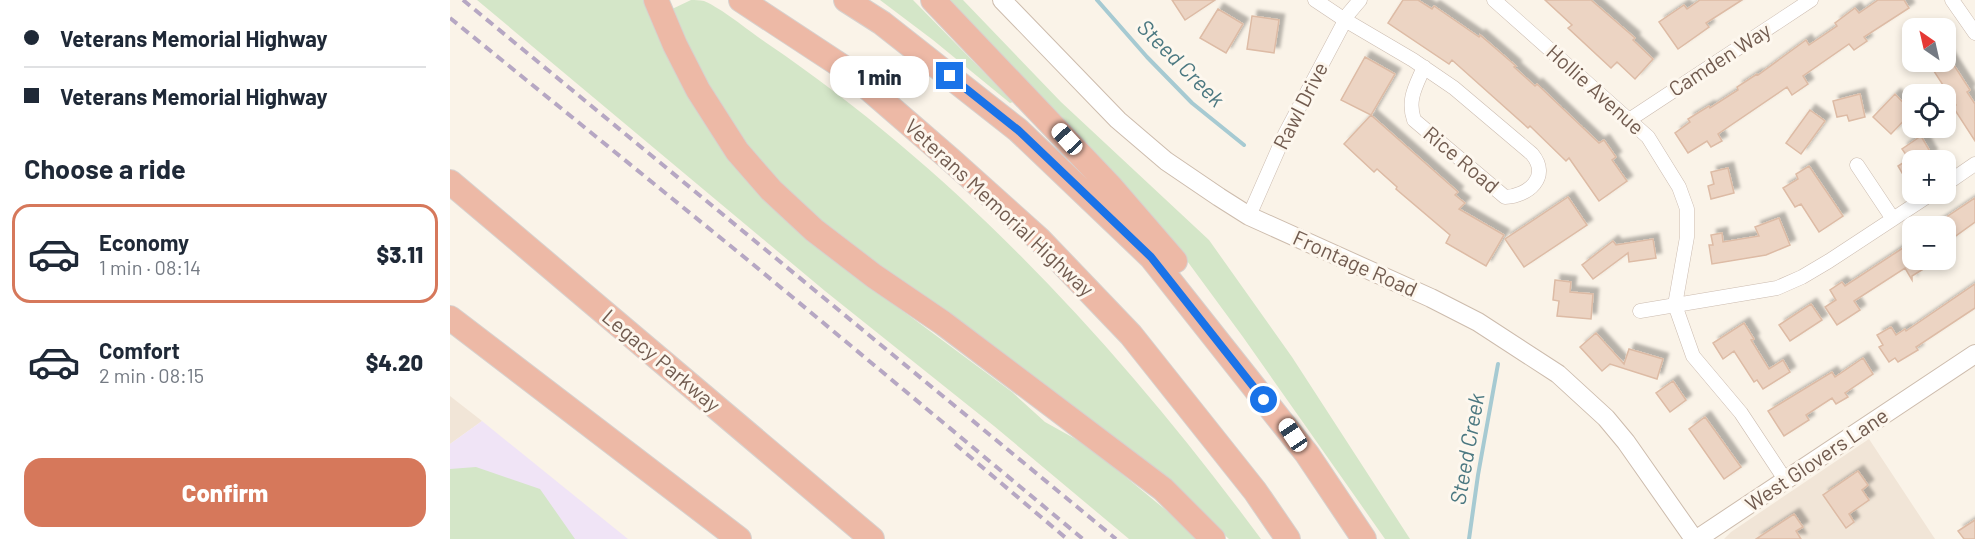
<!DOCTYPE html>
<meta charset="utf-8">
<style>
:root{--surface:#fff;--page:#f6f6f7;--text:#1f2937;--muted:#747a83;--line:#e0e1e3;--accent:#d6785b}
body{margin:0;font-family:Barlow,sans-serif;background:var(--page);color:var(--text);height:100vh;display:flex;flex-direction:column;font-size:22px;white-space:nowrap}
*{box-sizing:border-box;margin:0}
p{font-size:20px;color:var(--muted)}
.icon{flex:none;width:33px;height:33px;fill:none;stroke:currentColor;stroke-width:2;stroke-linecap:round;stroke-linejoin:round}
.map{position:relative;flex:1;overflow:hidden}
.sheet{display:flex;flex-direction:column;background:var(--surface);width:450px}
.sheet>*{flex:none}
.hud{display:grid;align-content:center;height:132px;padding:0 24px;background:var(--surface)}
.needle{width:39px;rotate:326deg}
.controls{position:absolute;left:1452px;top:18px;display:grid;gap:12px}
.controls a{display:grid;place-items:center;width:54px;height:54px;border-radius:12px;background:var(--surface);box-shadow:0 3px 9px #0003;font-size:30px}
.end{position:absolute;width:27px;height:27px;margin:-14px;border:8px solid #1a73e8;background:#fff;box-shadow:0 0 0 3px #fff}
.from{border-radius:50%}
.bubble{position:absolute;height:42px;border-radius:18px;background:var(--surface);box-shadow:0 3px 9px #0003;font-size:20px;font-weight:800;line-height:42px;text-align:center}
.car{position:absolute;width:18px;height:36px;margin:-18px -9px;border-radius:8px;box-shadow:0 0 4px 2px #0007;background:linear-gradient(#fff 24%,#345 0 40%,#fff 0 76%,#345 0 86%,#fff 0)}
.hud b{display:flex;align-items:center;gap:21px;height:57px;font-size:22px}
.hud b+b{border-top:2px solid var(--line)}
.hud i{width:15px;height:15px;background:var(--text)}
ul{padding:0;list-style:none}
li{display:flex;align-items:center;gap:18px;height:99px;margin:0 12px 9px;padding:0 12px;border:3px solid transparent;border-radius:18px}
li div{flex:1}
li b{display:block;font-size:22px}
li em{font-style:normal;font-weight:800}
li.active{border-color:var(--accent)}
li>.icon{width:54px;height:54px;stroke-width:1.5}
h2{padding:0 24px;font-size:27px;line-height:72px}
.primary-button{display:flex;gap:12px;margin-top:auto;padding:12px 24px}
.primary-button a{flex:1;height:69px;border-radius:18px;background:var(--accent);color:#fff;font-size:24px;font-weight:800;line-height:69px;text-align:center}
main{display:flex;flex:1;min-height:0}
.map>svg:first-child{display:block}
.residential{fill:#f1e5d7}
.education{fill:#f0e4f6}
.green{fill:#d4e6c8}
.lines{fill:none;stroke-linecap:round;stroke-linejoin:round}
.stream{stroke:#a6cad2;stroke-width:4}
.building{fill:#ecd4c3;stroke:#ddbba5;stroke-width:1.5;filter:url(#shadow)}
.street-casing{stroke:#cbbbaf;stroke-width:15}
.secondary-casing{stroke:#cdbcad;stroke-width:20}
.highway-casing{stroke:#d7d1ce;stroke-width:26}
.street{stroke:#fff;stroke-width:14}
.secondary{stroke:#fff;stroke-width:18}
.highway{stroke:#edb9a6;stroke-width:24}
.rail{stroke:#b6a7c3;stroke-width:4;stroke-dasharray:9 6;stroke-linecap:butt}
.route{stroke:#1a73e8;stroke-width:8}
.labels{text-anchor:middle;stroke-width:6;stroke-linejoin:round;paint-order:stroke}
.street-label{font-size:21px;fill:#715b4f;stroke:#fdf7ee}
.water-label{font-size:22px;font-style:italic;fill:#4b7881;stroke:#fdf7ee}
</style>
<main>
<section class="sheet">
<div class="hud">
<b><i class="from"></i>Veterans Memorial Highway</b>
<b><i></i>Veterans Memorial Highway</b>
</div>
<h2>Choose a ride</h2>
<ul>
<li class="active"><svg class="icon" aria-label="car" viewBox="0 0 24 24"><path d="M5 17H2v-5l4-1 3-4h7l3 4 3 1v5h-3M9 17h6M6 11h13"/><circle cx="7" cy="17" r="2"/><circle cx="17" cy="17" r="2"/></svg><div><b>Economy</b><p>1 min · 08:14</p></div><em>$3.11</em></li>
<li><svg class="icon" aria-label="car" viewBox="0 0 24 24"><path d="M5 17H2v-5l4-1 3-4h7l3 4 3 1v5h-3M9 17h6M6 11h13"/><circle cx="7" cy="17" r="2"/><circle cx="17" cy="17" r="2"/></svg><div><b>Comfort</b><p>2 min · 08:15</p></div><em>$4.20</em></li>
</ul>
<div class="primary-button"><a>Confirm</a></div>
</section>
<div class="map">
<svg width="1525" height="539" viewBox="0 0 1525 539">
<defs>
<filter id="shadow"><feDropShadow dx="5.5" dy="-5.5" stdDeviation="1.5" flood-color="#0004"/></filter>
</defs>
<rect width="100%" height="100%" fill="#faf3e8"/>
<path class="residential" d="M0 396 32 421 0 444Z
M1419 439 1485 539H1274L1281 532Z"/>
<path class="education" d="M32 421 178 539H0V444Z"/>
<path class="green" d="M27 0H196L208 31 387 262 562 392 595 422 638 446 751 539H679L544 426 375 291Z
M241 0C245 0 250 0 254 1 273 9 300 32 318 44 512 176 672 351 811 539H779L747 510 515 334 330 188 281 127 220 10Z
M430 0H463L563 102 560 103 483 40Z
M496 0H513L611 102 759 240 842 357 960 539H935L793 337 732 254Z
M26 467 90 489 125 539H0V469Z"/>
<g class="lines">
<path class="stream" d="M647 0 697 57 742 103 794 145
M1019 539 1028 475 1048 364"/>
</g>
<path class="building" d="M722 0H765L735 20Z
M953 0H968L982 9 984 6 1029 37 1030 35 1066 66 1064 67 1085 86 1087 84 1149 143 1154 140 1166 157 1162 160 1177 181 1149 201 1119 158 1116 161 1080 126 1078 128 1002 60 999 64 938 23Z
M1095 0H1141L1185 38 1183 40 1203 59 1185 79 1167 62 1161 68 1118 28 1122 25Z
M1250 0H1292L1256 23 1259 27 1228 49 1209 22 1234 5 1237 9Z
M1428 0H1454L1459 8 1414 37 1417 41 1404 50 1399 44 1353 76 1358 84 1342 95 1337 87 1268 134 1272 141 1261 147 1257 141 1238 153 1225 133 1240 122 1238 119 1259 106 1260 108 1288 90 1287 87 1307 74 1308 75 1356 40 1359 45 1387 26 1385 23 1405 8 1409 13Z
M768 9 793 24 776 53 750 38Z
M802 16 829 20 824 53 797 49Z
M1496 53 1520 90 1517 92 1525 104V141L1503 107 1506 105 1478 62H1496Z
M915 57 945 74 921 115 1008 192 1005 195 1015 203 1009 209 1054 235 1036 266 996 243 1000 235 946 189 947 187 927 169 924 172 894 144 921 115 891 100Z
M1410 94 1415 117 1399 121 1397 115 1387 117 1383 101Z
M1445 94 1462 112 1441 134 1423 117Z
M1360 110 1375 121 1351 154 1336 143Z
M1471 136 1482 155 1474 160H1462V173L1455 178 1448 166 1459 159 1452 149Z
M1359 166 1393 216 1369 232 1351 204 1345 207 1333 188 1348 179 1346 174Z
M1278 168 1284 193 1261 199 1258 186 1264 184 1261 172Z
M1118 197 1137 225 1074 267 1055 239Z
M1525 198V222L1496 243V226H1483Z
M1329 218 1340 245 1316 255 1262 264 1259 245H1263L1261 235 1272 233 1273 242 1309 236 1305 227Z
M1203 239 1206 258 1179 262 1178 253 1143 279 1132 265 1163 241 1166 245Z
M1462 242V260H1488L1462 276V280L1455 268 1404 301 1410 310 1387 325 1375 307 1386 300 1380 290 1392 282 1395 286Z
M1105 280 1121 282 1120 292 1143 294 1141 319 1107 316 1109 301 1103 300Z
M1525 284V308L1466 347 1468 350 1448 362 1445 358 1439 362 1429 347 1433 345 1427 335 1441 327 1446 335 1455 329 1456 331Z
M1361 304 1372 320 1340 341 1329 325Z
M1294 323 1304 339 1301 340 1319 369 1333 360 1340 372 1313 389 1307 380 1304 382 1284 351 1273 359 1263 343Z
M1146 333 1174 364 1179 349 1213 359 1207 379 1160 364 1152 371 1130 347Z
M1413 358 1423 374 1395 393 1398 397 1386 404 1382 398 1356 415 1359 420 1334 436 1318 411 1382 372 1385 377Z
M1223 381 1236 400 1220 412 1206 393Z
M1255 417 1291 467 1274 479 1239 429Z
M1408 471 1418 485 1412 490 1419 500 1399 514 1404 522 1396 528 1373 495Z
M1344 514 1353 527 1346 531 1351 539H1306Z
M1525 520V539H1514L1508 531Z"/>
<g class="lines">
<defs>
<path id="street" d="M865 0 895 20 963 60 1004 88 1082 154C1101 177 1078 196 1055 197L964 120C957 99 966 86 974 67
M1044 0 1198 137 1229 187 1237 209V237L1225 305 1243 356 1291 413 1336 481
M1502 0 1525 33
M1179 120 1361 0
M1407 165 1443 219
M1496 184 1525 164
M799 216 835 134 899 13 910 0
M1190 311 1327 288 1352 277 1379 261 1481 194"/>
<path id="secondary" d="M552 0 668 120 716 161 769 197 799 216 981 298 1028 322 1108 374 1156 418 1176 442 1244 539
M1247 539 1525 354"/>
<path id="highway" d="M206 0 225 45 248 90 287 151 321 190 364 230 424 276 493 323 713 489 763 539
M291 0 396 69 501 160 590 240 681 335 805 491 838 539
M396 0 432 23 568 130 701 257 857 454 914 539
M483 0 661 187 725 261
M0 182 422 539
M0 318 289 539"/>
</defs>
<use href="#street" class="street-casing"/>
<use href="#secondary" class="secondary-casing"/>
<use href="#highway" class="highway-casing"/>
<use href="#street" class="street"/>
<use href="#secondary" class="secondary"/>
<use href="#highway" class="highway"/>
<path class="rail" d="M13 0 666 539
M0 18 299 261 633 539
M505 444 617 539"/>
</g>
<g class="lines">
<path class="route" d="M500 76 568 130 701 257 814 400"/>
</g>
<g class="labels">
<g class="street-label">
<text transform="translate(1270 60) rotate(-33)" y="7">Camden Way</text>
<text transform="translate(1145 90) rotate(42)" y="7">Hollie Avenue</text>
<text transform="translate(851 106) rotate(-63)" y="7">Rawl Drive</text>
<text transform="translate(1011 160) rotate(40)" y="7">Rice Road</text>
<text transform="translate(549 208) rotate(43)" y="7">Veterans Memorial Highway</text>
<text transform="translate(905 264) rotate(24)" y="7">Frontage Road</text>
<text transform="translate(211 361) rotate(40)" y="7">Legacy Parkway</text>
<text transform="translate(1367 460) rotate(-34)" y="7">West Glovers Lane</text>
</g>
<g class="water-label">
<text transform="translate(731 63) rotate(45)" y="8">Steed Creek</text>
<text transform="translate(1017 449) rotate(-80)" y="8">Steed Creek</text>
</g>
</g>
</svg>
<div class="controls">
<a><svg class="needle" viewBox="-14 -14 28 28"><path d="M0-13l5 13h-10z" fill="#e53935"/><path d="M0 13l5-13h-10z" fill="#747a83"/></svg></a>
<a><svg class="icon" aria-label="locate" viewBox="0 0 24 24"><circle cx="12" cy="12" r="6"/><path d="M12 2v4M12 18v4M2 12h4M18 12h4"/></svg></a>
<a>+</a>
<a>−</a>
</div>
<i class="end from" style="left:814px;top:400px"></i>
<i class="end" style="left:500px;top:76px"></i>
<div class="bubble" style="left:380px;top:56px;width:99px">1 min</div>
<i class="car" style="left:617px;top:139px;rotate:317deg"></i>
<i class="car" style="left:843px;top:435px;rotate:326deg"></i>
</div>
</main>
